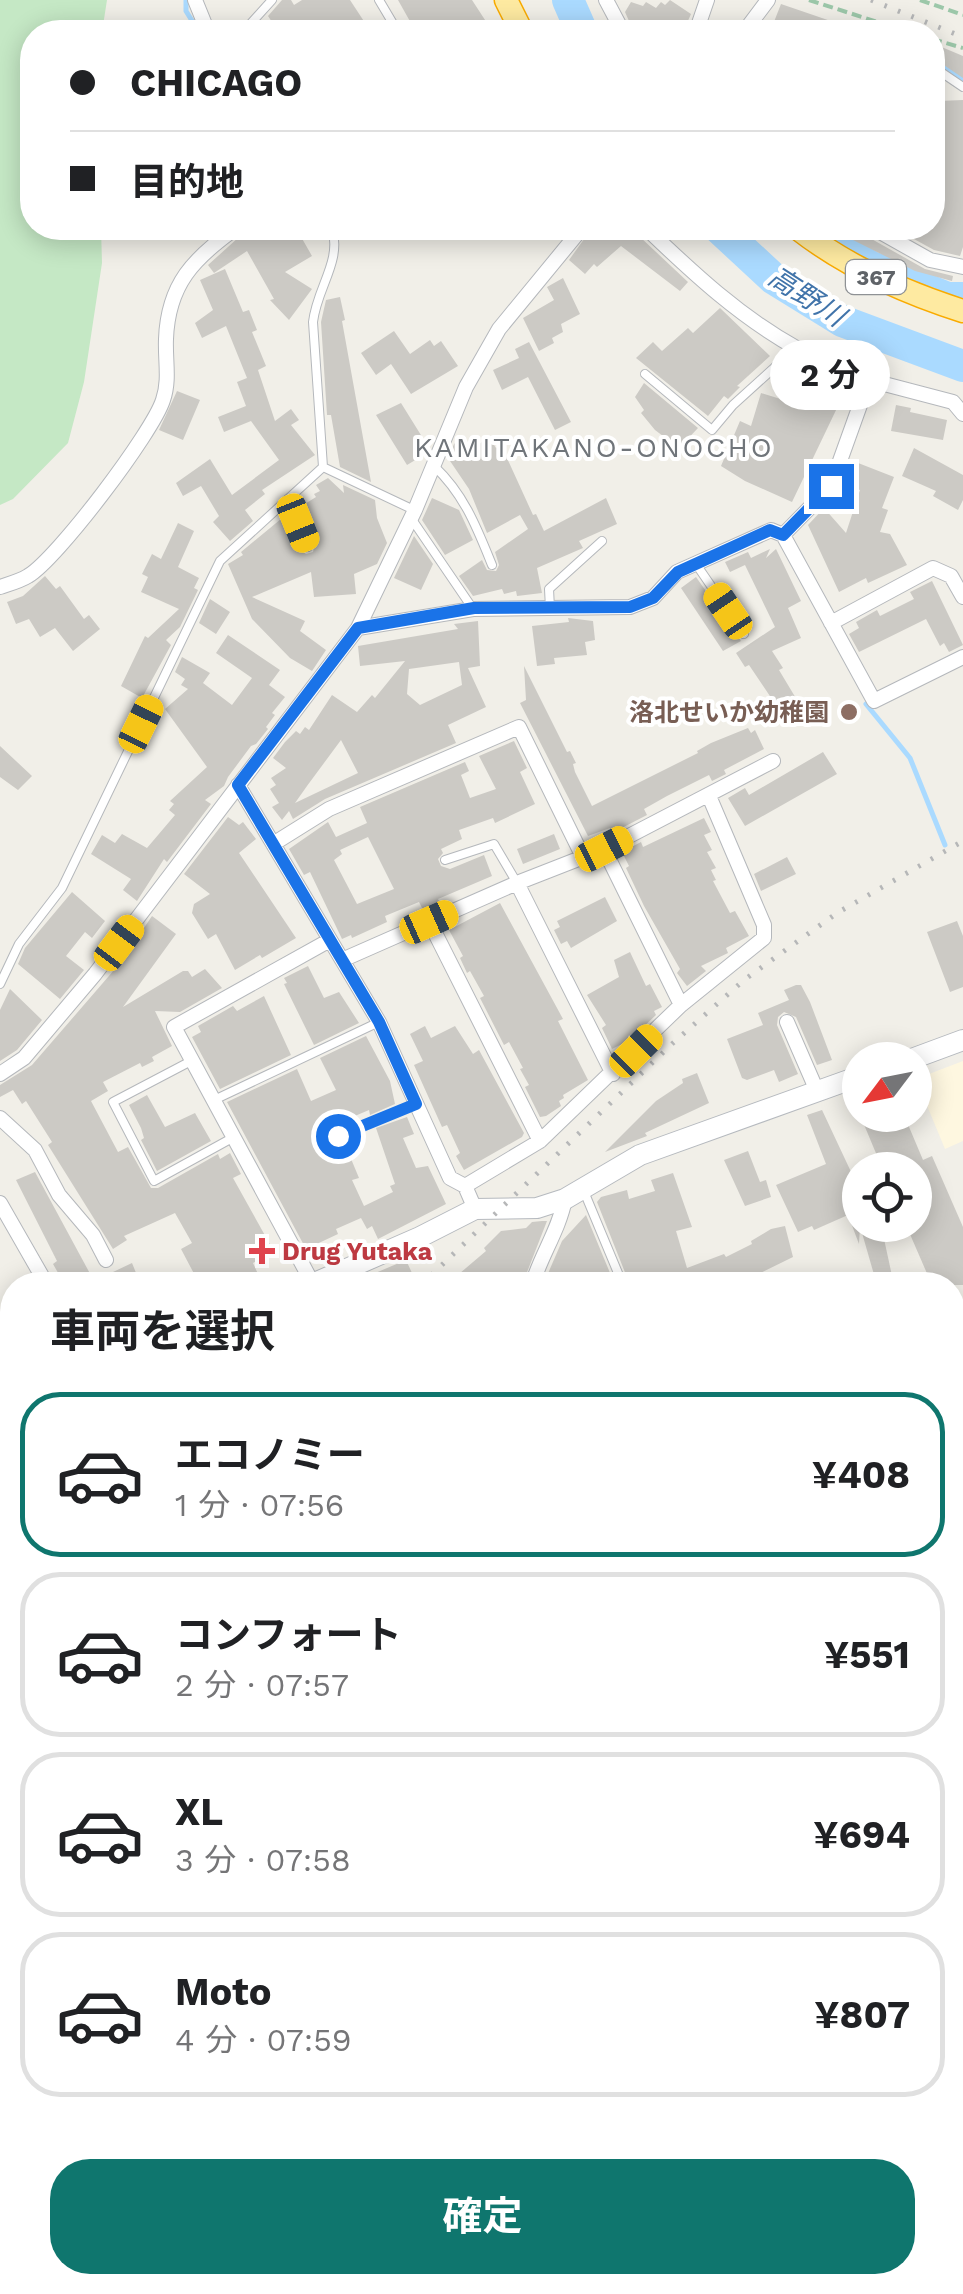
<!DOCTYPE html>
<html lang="ja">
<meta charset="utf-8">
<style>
:root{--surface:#fff;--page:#f2f2f2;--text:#202124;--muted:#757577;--line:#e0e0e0;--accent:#0f766e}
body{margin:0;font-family:"Work Sans","Noto Sans JP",sans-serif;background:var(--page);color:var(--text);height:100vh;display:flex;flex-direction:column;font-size:38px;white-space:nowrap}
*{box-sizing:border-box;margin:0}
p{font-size:32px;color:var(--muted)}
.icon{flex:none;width:55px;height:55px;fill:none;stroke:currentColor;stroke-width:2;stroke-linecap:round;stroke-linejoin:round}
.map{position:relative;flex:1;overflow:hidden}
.sheet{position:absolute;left:0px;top:1272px;width:965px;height:1022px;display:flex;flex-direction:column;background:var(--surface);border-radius:40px 40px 0 0;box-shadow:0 5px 25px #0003}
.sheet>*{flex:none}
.banner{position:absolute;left:20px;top:20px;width:925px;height:220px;border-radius:40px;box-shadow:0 5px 25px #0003;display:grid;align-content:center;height:220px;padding:0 50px;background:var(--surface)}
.needle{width:65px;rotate:238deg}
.tools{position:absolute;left:842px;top:1042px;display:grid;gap:20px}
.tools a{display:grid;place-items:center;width:90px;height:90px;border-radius:50%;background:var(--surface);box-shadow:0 5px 25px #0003;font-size:50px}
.end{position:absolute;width:45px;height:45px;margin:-22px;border:12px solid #1a73e8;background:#fff;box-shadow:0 0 0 5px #fff}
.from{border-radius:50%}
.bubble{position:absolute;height:70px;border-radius:35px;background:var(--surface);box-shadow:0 5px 25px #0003;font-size:32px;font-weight:700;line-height:70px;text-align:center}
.car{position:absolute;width:30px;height:60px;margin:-30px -15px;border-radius:12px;box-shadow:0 0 8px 2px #0007;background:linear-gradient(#f5c518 24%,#345 0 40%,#f5c518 0 76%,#345 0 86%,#f5c518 0)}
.banner b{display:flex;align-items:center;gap:35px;height:95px;font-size:38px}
.banner b+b{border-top:2px solid var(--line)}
.banner i{width:25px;height:25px;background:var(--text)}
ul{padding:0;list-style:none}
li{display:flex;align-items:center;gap:30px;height:165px;margin:0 20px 15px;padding:0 30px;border:5px solid var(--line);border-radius:40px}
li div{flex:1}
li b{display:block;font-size:38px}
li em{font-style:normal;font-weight:700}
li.current{border-color:var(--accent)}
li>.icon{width:90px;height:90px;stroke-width:1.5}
h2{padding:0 50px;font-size:45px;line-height:120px}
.action{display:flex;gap:20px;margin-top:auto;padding:20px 50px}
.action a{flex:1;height:115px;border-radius:40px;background:var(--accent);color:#fff;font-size:40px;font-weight:700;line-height:115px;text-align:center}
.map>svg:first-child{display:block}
.commercial{fill:#fef7e0}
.green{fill:#c5e8c5}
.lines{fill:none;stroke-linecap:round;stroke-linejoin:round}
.stream{stroke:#aadaff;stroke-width:5}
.canal{stroke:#aadaff;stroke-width:18}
.river{stroke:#aadaff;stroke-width:32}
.building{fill:#cccac5;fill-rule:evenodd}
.service-casing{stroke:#b5b8bc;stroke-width:10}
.minor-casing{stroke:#b5b8bc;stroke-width:16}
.secondary-casing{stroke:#b6babf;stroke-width:22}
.trunk-casing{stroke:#f9ab00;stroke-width:25}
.path{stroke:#9cc7a9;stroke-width:4;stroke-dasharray:10 5;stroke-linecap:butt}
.service{stroke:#fff;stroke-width:8}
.minor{stroke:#fff;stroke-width:14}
.secondary{stroke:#fff;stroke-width:20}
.trunk{stroke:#feeaa1;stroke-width:22}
.rail{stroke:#b6b7b8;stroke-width:5;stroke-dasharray:2.5 12;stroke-linecap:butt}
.route{stroke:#1a73e8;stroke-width:12}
.education-dot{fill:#8d6e63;stroke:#fff;stroke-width:4}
.health-dot{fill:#e0444e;stroke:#fff;stroke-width:4}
.labels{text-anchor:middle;stroke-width:8;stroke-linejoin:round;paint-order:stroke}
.shield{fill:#fff;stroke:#8f9295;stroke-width:2.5}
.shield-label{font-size:22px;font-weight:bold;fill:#5f6368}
.education-label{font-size:25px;font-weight:bold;fill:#785e54;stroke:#fff;text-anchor:end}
.health-label{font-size:25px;font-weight:bold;fill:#be3a42;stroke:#fff;text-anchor:start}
.water-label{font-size:28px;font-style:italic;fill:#4174aa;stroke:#fff}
.neighbourhood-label{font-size:28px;letter-spacing:2.5px;fill:#70757a;stroke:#fff}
</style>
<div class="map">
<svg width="963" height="2294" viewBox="0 0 963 2294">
<rect width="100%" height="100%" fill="#f1efe8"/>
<path class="commercial" d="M963 1061V1141L945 1149 916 1079Z"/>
<path class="green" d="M0 0H107L102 32H32V228H101L102 263 84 382 68 443 13 499 0 505Z"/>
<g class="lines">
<path class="stream" d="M186 0V11L199 32
M932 61 963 79
M866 704 910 758 945 845
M952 1974 963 1970
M227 2282 235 2294
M144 2294 162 2282
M258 2294 270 2282"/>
<path class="canal" d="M828 233 873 260 949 291H963"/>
<path class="river" d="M568 0 582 32
M719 228 774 279 842 321 963 366"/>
</g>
<path class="building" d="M282 0H291L294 5 302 0H350L371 32H290L282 20 274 25 268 16Z
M398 0H472L487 23 473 32H416Z
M670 0 691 14 683 32H647L629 21 625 12 631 2 643 6 646 2 656 8 661 2 665 5Z
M781 4 857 30V32H770Z
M932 43 963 56V78L932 57Z
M963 100V247L960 256 934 250 894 228H932V167H937L936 159H941L939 101Z
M249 228H296L312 256 285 272 312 289 289 320 270 300 274 299 247 251 214 273 208 265Z
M592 228H636L639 236 688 282 680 291 621 246 597 267 594 264 585 274 569 260Z
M829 228H858L868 237 925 269 953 276 952 281 915 271Z
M225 269 243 312 249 310 257 330 252 332 266 366 258 370 275 421 291 409 299 420 291 425 315 455 262 490 265 494 245 510 253 521 230 541 213 522 219 516 201 486 183 496 176 483 210 459 232 495 279 460 251 421 224 432 218 417 246 406 237 382 247 378 226 326 202 338 195 323 213 310 200 280Z
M563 278 580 314 561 324 563 332 552 338 554 343 539 351 523 318 554 300 547 287Z
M340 297 345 320 342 321 371 482 340 467 331 415H327L321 322 326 300Z
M720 308 770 356 737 386 740 387 728 399 724 396 708 416 636 358 653 342 662 351 688 328 693 333Z
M394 331 410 354 430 340 434 346 441 341 458 366 411 394 391 364 376 375 361 353Z
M529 342 571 422 555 430 528 377 502 390 493 370 519 358 515 349Z
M818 370 849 383 792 502 745 481 721 466 740 421 751 426 761 393 803 406Z
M644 383 698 428 679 448 655 430 641 413 644 410 635 397Z
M177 391 200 400 183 440 159 430Z
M401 403 429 448 427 453 407 465 376 415Z
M896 405 911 408 910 412 947 420 943 440 891 431Z
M489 437 496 448 501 445 533 515 536 514 544 531 606 498 617 524 579 541 583 548 537 568 542 593 517 596 516 591 504 594 502 589 473 596 459 576 482 560 487 570 496 571 499 565 495 552 528 529 520 515 487 533 469 489 448 458 454 444 459 440 468 452Z
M914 448 963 475V500L958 510 933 496 936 491 902 476Z
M853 461 894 477 882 508 888 510 880 532 890 534 907 565 868 583 866 578 839 592 808 525 824 508 846 533 860 490 844 484Z
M328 478 344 493 343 485 375 500 377 518 387 543 377 564 354 574 356 594 314 597 311 572 252 597 305 621 300 631 326 650 312 671 290 658 252 619 228 564 243 555 241 552 287 514 302 551 306 554 313 552 315 544 300 507 316 497 314 494 320 491 316 485Z
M432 498 459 510 473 540 445 555 422 520Z
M178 523 194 531 178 567 199 578 194 588 198 590 180 627 166 640 171 645 142 698 121 686 145 636 148 638 179 609 141 592 148 577 142 574 152 554 161 559Z
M414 536 433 564 421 590 394 578Z
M770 549 766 558 776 549 801 601 788 608 801 638 772 651 783 668 779 670 800 705V711L786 720 749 665 745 667 736 653 775 627 745 565 730 572 725 562 748 552 751 558Z
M45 576 56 589 60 586 84 619 89 615 100 629 73 651 55 628 40 637 29 619 16 624 7 602 23 596Z
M696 577 741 641 723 651 681 588Z
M932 581 963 645 949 652 944 643 940 646 926 619 859 652 849 634 859 628 856 622 877 610 880 616 914 599 910 592Z
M210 599 230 612 216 634 199 623Z
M568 618 593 621 595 640 585 642 587 655 554 658 555 664 537 666 532 626 569 622Z
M478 621 480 666 468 668 486 707 448 725 456 743 325 799 293 819 289 811 282 820 272 807 279 803 270 789 276 785 271 778 286 768 273 758 285 742 296 731 300 734 305 727 309 730 332 695 357 712 372 695 375 698 405 661 360 666 358 646 458 629 454 624ZM459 662 462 685 420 705 407 694 409 669ZM341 740 358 773 295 803 307 786Z
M228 635 280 670 269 685 285 697 272 713 275 715 266 727 268 729 256 744 251 746 228 777 224 786 205 800 211 804 167 862 164 859 137 901 123 890 131 879 91 854 102 835 115 843 122 834 147 848 175 815 169 810 174 804 170 801 207 767 165 709 188 689 181 685 185 679 175 672 182 657 210 673 203 683 232 705 252 678 216 653Z
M524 666 567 752 570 751 576 763 573 764 575 772 592 806 698 753 697 751 711 743 748 728 751 733 755 730 764 749 724 770 726 774 712 781 709 775 667 796 644 809 647 815 612 833 610 828 588 836 520 703 526 700Z
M514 741 527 768 520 772 535 804 495 823 493 818 459 830 462 839 441 849 443 853 438 859 441 866 450 869 484 855 492 876 438 899 440 903 423 910 419 902 385 916 387 922 352 938 351 935 342 939 310 872 304 875 289 849 328 822 336 837 367 823 360 807 465 762 469 771 461 775 470 798 496 789 479 756ZM368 837 394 889 357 904 334 860 342 854 340 850Z
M0 746 32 776 18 790 0 777Z
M823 752 837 774 745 826 728 798 745 788 749 795Z
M228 817 239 825 243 822 256 839 239 853 296 938 262 958 260 955 235 970 216 934 208 939 192 913 194 904 210 894 184 874Z
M704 818 711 832 704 835 712 850 707 852 716 868 711 870 716 880 713 881 730 913 735 911 749 936 726 948 728 953 701 966 706 971 687 986 677 973 680 969 644 906 626 868 629 866 622 852 641 842 643 847Z
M554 834 560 849 523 864 517 849Z
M787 857 796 874 761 891 754 874Z
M72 892 105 921 92 938 85 932 66 956 84 970 60 999 18 964 25 948Z
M605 897 617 921 571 948 567 941 561 944 554 930 560 927 557 921Z
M500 903 563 1019 558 1021 588 1080 563 1095 564 1098 559 1101 561 1106 546 1116 540 1117 525 1087 529 1085 520 1069 523 1068 509 1042 504 1045 480 998 484 996 470 971 467 973 460 958 463 956 449 930Z
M152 916 176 934 123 1007 183 971H188L192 977 205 969 222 988 180 1012 155 1011 172 1046 152 1057 154 1061 142 1067 140 1063 103 1082 108 1091 91 1101 118 1152 128 1147 151 1188H158L218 1154 220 1159 230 1153 241 1174 233 1178 272 1248 271 1253 253 1263 263 1285H200L181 1249 192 1243 175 1213 124 1236 127 1240 113 1249 48 1145 52 1142 26 1101 22 1104 13 1090 0 1097V1085L32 1065 121 962Z
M957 921 963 936V987L950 992 927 932Z
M630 952 646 986 650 984 662 1007 654 1011 656 1015 640 1030 628 1036V1041L612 1049 602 1028 606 1025 587 995 619 977 614 960Z
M308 966 324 998 339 992 359 1023 314 1045 284 984 287 983 284 978Z
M796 985H801L810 1002 832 1060 817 1065 796 1017 784 1012 778 1017 777 1025 798 1074 779 1082 774 1070 747 1080 742 1078 727 1039 763 1025 758 1013 789 1000 784 990Z
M10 989 42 1020 17 1050 0 1061V1010Z
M264 996 291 1055 220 1089 192 1037 201 1032 198 1026 233 1006 237 1011Z
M425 1026 431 1038 455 1026 473 1054 479 1050 524 1133 522 1137 464 1170 456 1156 460 1153 447 1125 442 1127 414 1065 423 1061 410 1034Z
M366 1036 390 1081 395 1104 370 1115 369 1110 336 1124 332 1140 336 1143 344 1142 359 1178 352 1180 364 1206 393 1192 390 1186 395 1184 376 1128 407 1117 414 1134 403 1138 416 1168 428 1166 446 1204 378 1239 372 1226 367 1229 361 1218 336 1229 338 1234 306 1249 227 1102 297 1069 311 1101 336 1090 320 1058Z
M697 1073 709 1103 645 1133 647 1136 605 1152 656 1101 683 1083 682 1079Z
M147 1095 165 1127 195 1113 211 1141 157 1171 141 1140 144 1138 141 1128 129 1105Z
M822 1110 860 1191V1225H881L894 1285H877L860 1226 859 1244 848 1215 814 1230 812 1226 798 1232 776 1185 826 1164 807 1115Z
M860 1115H904L923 1160 932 1156 963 1227V1285H932L906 1225H915V1170H883Z
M748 1151 760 1182 766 1180 771 1197 745 1206 724 1160Z
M35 1172 94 1281 132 1263 141 1285H65L53 1264 57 1261 16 1180Z
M673 1173 692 1227 676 1231 687 1268 724 1254 726 1257 752 1244 751 1241 771 1229 785 1226 793 1257 736 1285H630L597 1202 601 1197 627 1190 629 1199 655 1191 651 1180Z
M586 1215 615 1285H543L562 1241Z
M542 1221H547L522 1285H446L486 1251 484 1248 501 1231 526 1228 532 1222Z
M406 1260 412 1273 400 1281 402 1285H347Z"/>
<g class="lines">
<defs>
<path id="service" d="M379 0 398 32
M899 29 900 32
M243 32 272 0
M932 66 963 87
M645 374 712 430 733 405 796 348
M434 466C464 494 477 528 492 565
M323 467 414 510
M289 499 308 547
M411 518 473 609
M696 564 744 634
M550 608 549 589 602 541
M445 860 494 844 517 883
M0 984 19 944 62 888 220 561 323 467 313 322C317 287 342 262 332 228
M193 1060 113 1102 154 1181 234 1137
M214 1100 379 1022
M338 1136 416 1104
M583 1189 623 1285
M952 2239 963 2235
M35 2282 45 2294
M596 2282 601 2294
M827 2294 853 2282"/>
<path id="minor" d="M195 0 208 32
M606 0 623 32
M696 32 707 0
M744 32 768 0
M646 228C693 273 740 317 798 349 821 361 845 370 869 380
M873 228 930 260 963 267
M783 535 831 486 869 380 953 402 963 414
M0 587C9 584 20 581 28 576 57 559 153 432 163 400 170 380 165 360 166 339 168 284 194 258 236 228
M831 623 933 568 951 576 963 597
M358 628 473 609 630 607 653 598 677 572 771 530 783 535 874 701 963 657
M238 785 379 1022 450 1178 465 1186 475 1209
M273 844 329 809 519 727 583 857
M604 849 681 1005
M517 883 613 1074
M429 921 540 1141
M342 960 517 883 604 849 773 761
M787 1022 817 1091
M0 1074 24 1058 95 974 358 628 415 510 466 387 499 329 582 228
M0 1118 35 1150 59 1195 93 1235 106 1260
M465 1186 540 1141 681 1005 764 938V925L709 796
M0 1203 47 1285
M313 1284 174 1027 330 940
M532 1285C541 1255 559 1230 565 1199
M952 1335 963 1340
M952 1405 963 1400
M952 1506 963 1501
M952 1564 959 1586
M0 1579 12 1569
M0 1669 12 1679
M952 1715 963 1710
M0 1776 12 1764
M952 1859 963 1883
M0 1950 12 1935
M952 2072 963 2068
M0 2116 12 2108
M0 2247 12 2242
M922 2282 927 2294
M441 2294 468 2282"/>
<path id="secondary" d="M909 1060 963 1040
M310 1285 420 1237 475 1209 537 1208 565 1199 640 1155 860 1076
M0 1427 12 1419"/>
<path id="trunk" d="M506 0 522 32
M797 228C847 267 903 292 963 311"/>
</defs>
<use href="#service" class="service-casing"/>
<use href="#minor" class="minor-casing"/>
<use href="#secondary" class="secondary-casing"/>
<use href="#trunk" class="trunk-casing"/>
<path class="path" d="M809 0 890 26
M920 0 963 15
M932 39 963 48
M107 1274 108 1285"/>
<use href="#service" class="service"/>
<use href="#minor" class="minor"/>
<use href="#secondary" class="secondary"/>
<use href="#trunk" class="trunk"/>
<path class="rail" d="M871 0 963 37
M421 1285 673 1043 744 980 837 913 963 841
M0 1695 12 1683"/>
</g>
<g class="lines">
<path class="route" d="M338 1136 416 1104 379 1022 238 785 358 628 474 608 630 607 653 598 678 572 770 530 783 535 831 486"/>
</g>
<circle class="education-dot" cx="849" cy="712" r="10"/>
<path class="health-dot" d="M257 1236h10v10h10v10h-10v10h-10v-10h-10v-10h10z"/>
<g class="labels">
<rect class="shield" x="846" y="260" width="60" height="34" rx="8"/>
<g class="shield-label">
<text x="876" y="285">367</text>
</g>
<g class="education-label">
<text x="829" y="721">洛北せいか幼稚園</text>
</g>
<g class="health-label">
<text x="282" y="1260">Drug Yutaka</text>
</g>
<g class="water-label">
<text transform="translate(807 296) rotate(33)" y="10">高野川</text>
</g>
<g class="neighbourhood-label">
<text x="594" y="457">KAMITAKANO-ONOCHO</text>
</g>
</g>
</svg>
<div class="tools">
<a><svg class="needle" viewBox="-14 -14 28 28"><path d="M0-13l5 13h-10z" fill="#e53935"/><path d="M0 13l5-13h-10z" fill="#757577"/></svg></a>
<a><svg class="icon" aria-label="locate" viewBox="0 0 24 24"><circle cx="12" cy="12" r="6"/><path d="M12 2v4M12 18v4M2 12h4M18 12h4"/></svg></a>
</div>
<i class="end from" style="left:338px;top:1136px"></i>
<i class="end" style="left:831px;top:486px"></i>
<div class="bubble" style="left:770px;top:340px;width:120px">2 分</div>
<i class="car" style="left:298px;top:523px;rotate:158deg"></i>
<i class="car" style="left:728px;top:611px;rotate:326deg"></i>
<i class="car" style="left:141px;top:724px;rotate:26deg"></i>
<i class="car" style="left:604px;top:849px;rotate:63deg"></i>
<i class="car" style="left:429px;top:922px;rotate:66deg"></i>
<i class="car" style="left:119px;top:943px;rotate:37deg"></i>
<i class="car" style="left:636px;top:1051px;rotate:45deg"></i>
<div class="banner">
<b><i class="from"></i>CHICAGO</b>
<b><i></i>目的地</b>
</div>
<section class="sheet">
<h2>車両を選択</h2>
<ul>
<li class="current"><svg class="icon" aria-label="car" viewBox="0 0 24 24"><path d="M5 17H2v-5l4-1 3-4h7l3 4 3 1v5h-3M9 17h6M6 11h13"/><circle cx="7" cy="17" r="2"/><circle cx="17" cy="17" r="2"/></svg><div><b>エコノミー</b><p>1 分 · 07:56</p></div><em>¥408</em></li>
<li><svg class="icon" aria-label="car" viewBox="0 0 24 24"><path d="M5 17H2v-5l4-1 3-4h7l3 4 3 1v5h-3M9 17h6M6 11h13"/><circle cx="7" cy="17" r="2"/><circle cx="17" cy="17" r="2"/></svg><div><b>コンフォート</b><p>2 分 · 07:57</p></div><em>¥551</em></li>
<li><svg class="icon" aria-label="car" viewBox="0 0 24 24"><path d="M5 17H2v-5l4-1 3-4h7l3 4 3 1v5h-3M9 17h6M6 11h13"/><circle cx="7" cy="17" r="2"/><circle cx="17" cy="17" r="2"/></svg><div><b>XL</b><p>3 分 · 07:58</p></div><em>¥694</em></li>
<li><svg class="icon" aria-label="car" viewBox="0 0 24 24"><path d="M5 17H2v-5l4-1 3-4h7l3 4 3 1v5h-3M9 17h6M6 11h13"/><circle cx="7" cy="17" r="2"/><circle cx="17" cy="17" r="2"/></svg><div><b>Moto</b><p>4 分 · 07:59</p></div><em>¥807</em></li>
</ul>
<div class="action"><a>確定</a></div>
</section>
</div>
